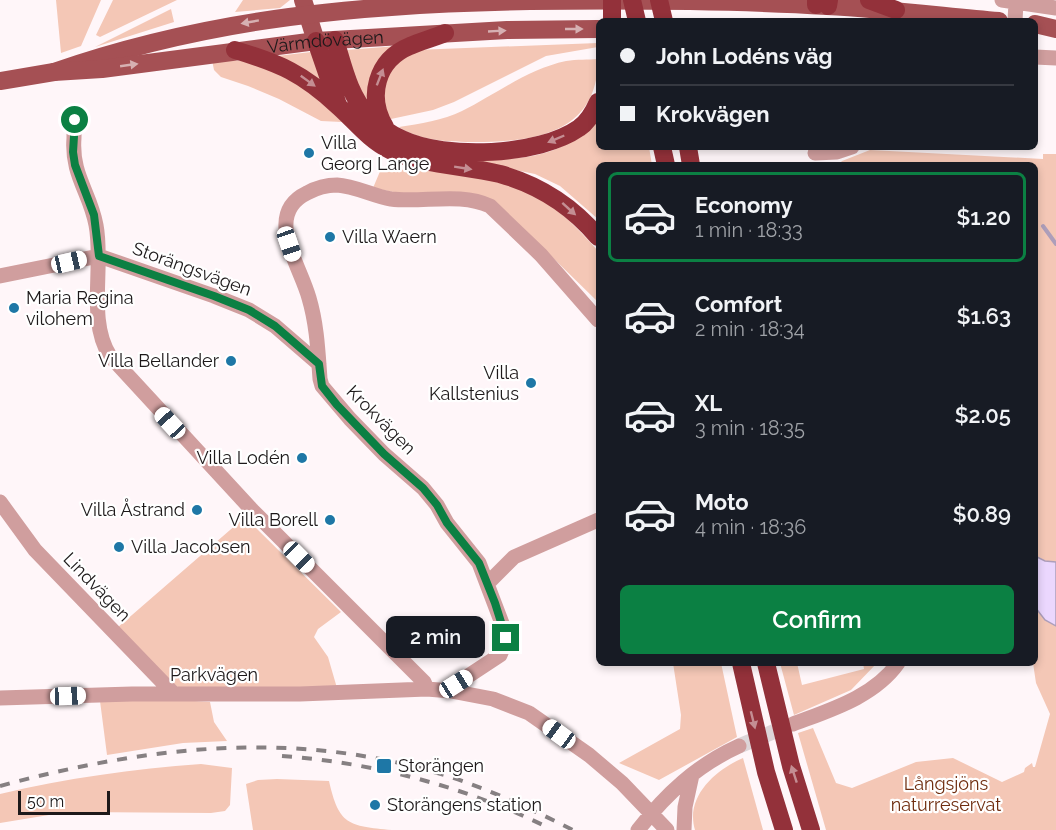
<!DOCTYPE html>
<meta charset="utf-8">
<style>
:root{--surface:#171b24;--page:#20242c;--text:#f1f3f6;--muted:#9ea1a6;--line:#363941;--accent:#0b8043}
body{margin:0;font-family:Raleway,sans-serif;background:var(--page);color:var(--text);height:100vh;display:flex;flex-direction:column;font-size:22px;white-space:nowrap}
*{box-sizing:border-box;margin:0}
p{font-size:20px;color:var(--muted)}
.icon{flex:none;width:33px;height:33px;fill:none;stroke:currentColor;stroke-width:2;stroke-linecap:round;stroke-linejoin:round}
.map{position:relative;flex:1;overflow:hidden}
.panel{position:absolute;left:596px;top:162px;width:442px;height:504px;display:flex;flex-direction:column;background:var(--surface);border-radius:9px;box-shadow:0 3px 9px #0003}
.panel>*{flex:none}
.hud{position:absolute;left:596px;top:18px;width:442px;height:132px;border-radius:9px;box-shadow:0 3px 9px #0003;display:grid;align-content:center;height:132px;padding:0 24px;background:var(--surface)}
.scale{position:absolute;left:18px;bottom:15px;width:92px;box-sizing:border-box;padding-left:6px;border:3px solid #1d191a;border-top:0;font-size:16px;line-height:21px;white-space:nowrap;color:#1d191a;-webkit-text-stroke:4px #fff;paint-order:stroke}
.end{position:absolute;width:27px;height:27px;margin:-14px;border:8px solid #0b8043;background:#fff;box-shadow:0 0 0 3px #fff}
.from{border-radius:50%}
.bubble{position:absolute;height:42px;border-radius:9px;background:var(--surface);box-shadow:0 3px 9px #0003;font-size:20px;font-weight:600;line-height:42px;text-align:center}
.car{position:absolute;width:18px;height:36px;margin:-18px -9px;border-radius:8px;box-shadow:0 0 4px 2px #0007;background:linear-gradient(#fff 24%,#345 0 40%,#fff 0 76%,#345 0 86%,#fff 0)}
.hud b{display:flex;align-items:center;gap:21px;height:57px;font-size:22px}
.hud b+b{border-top:2px solid var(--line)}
.hud i{width:15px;height:15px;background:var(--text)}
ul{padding:10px 0 0;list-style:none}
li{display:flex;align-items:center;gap:18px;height:90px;margin:0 12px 9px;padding:0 12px;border:3px solid transparent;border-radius:9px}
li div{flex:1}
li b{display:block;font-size:22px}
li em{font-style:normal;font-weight:600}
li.active{border-color:var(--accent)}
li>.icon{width:54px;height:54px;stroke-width:1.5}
.action{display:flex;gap:12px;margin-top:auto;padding:12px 24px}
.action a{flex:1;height:69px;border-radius:9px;background:var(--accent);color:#fff;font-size:24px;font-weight:600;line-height:69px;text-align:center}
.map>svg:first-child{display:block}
.green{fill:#f4c7b6}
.water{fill:#ebd7fe;stroke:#ad9eba;stroke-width:1.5}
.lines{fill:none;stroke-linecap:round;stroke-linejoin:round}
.stream{stroke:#ad9eba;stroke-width:4}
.minor-tunnel{stroke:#ddd5d8;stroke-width:15;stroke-dasharray:15 8;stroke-linecap:butt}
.minor{stroke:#d09e9e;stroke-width:15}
.major{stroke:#a55054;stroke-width:18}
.highway{stroke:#93313a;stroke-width:18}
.rail{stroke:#868082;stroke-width:4;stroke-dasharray:10 10;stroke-linecap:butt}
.highway-bridge{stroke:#93313a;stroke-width:18}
.oneway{fill:#d6b0b2}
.oneway2{fill:#c48e93}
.route{stroke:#0b8043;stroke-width:8}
.poi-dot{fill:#1e77a6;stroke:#fff;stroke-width:2}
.labels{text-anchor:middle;stroke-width:4.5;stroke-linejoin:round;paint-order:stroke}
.street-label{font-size:18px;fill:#1d191a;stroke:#fff}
.poi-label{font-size:18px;fill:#1d191a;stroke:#fff;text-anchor:start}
.park-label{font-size:18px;fill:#702e10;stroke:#fff}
</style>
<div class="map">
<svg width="1056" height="830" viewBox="0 0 1056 830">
<rect width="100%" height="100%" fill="#fff6f9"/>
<path class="green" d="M56 0H101L81 46 61 53Z
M113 0H177L100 37 96 35Z
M243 0H290L280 8 235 12Z
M171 9 174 22 95 47Z
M598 43V47L546 56 454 102 433 110 391 119C385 111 385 106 384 96 383 70 395 64 415 50Z
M397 46 368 106 358 87 346 50Z
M311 52 324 87 277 56Z
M598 59C598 133 535 142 475 142 451 142 420 141 399 127 420 124 443 120 462 111 496 94 528 69 566 61 577 59 588 60 598 59Z
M212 60C231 60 255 60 272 68 300 80 321 102 342 122L321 121 279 99 248 86 221 77 214 70Z
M598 119V147H649L652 165H598V219L560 186 535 174 466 160C520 159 559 161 598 119Z
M870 150 1043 159V154H1056V562L1045 561 1035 556V165H838L842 161Z
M381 169C421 170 482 172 519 187 551 200 576 226 598 251V302L496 202 408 195 373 188Z
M245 517 341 612 318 629 314 637 328 657 337 688 180 689 169 680 117 628Z
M1035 607 1045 620 1056 626V830H826L798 733 813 728 836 783 852 788 916 762 953 758 1002 782 1024 772 1025 768 1032 763 1033 767H1035L1050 714 1036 683 1033 663H1035Z
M673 663H721L737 737 659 780 619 763 680 729 681 715Z
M780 663H797L802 685 864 669 863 663H877L851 690 794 715Z
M180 700 210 702 214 722 227 741 183 743 107 755 100 701Z
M743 758 763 830H695C685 797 715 770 743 758Z
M201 764 232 768 230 805 225 811 211 813 77 812 55 814 0 823V794C67 778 133 769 201 764Z
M277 779 329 781C339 825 348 826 392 830H253L246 784 258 780Z"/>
<path class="water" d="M1035 556 1045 561 1056 562V626L1045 620 1035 607Z"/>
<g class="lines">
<path class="stream" d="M1043 226 1056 244"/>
<path class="minor-tunnel" d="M739 746 790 725"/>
<path class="minor" d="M1002 0 1056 8
M1015 21 1016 2
M1035 57 1056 58
M78 115C74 122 74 130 74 138 71 175 90 192 96 225 104 266 87 321 110 356L252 510 424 682 427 689 451 691 493 699 529 713 589 755 622 783 667 830
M815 153 837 152 852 147
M0 276 99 256 214 296 249 310 275 326 319 364
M0 502 35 550 174 694
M488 583 514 557 598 520
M451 691 456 684 500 655 505 643 503 626 479 563 447 523 437 505 423 488 384 454 350 419 322 386 320 379C318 352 317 325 309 298 300 265 263 214 307 193 316 188 327 185 337 185 355 186 373 196 391 199 423 203 460 192 490 206L541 255 598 320
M0 698 132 694H300L427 689
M793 724C830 710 874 697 898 663
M638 830C666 794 697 765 739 746
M684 830 685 807 692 775"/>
<g class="major">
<path d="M303 0 316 41"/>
<path d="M1035 24 1056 29"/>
<path d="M54 72C212 17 365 4 530 1 629 0 729 0 827 6 885 9 942 16 999 21"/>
<path id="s1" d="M0 81 54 72 102 69 316 41 507 30 598 29"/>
</g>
<path class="highway" d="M869 0 896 10
M816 5V0
M828 6 829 0
M335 40C343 65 349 96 368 115 377 124 390 134 402 139 446 160 539 156 579 128 588 122 594 111 598 102
M316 41 338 105
M235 50C281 64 302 73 338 106 355 121 369 140 390 150 425 166 463 165 500 174 539 185 572 206 598 237
M385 127C367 97 376 60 410 46 421 41 434 38 445 33
M662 147 666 165
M688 147 691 165
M741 663 766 772 784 830
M766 663 791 766 811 830"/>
<path class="rail" d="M282 756C375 763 463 786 547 827
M0 786C148 746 295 729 444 775 489 789 531 809 573 830"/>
<path class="highway-bridge" d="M612 0V21
M632 0 637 21
M659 0 664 21"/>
</g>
<defs><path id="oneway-solid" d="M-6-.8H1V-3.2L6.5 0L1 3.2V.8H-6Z" transform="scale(1.5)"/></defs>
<g class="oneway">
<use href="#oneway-solid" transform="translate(250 22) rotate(170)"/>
<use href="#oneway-solid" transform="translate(574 29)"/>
<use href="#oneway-solid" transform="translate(497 31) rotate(-3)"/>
<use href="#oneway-solid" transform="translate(129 65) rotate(-8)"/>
</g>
<g class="oneway2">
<use href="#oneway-solid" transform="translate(380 77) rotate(-69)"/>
<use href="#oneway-solid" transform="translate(308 81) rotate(36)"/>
<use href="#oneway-solid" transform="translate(556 139) rotate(157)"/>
<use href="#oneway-solid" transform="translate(463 168) rotate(9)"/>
<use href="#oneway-solid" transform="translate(569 209) rotate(42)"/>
<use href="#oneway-solid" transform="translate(753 720) rotate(76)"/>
<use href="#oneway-solid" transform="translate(794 774) rotate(-108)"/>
</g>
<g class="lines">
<path class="route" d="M75 120 73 152 75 165 94 215 99 256 214 296 249 310 275 326 319 364 322 386 337 405 384 454 423 488 437 505 447 523 479 563 495 603 506 638"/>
</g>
<g class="poi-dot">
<circle cx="309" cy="153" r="6"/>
<circle cx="330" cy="237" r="6"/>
<circle cx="14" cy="308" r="6"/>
<circle cx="231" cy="361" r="6"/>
<circle cx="531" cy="383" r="6"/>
<circle cx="302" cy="458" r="6"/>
<circle cx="197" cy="510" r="6"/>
<circle cx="330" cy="520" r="6"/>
<circle cx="119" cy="547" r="6"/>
<rect x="376" y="758" width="16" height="16" rx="3"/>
<circle cx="375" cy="805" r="6"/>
</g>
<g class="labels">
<g class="street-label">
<text dy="6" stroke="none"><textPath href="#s1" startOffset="328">Värmdövägen</textPath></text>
<text transform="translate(192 269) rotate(20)" y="6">Storängsvägen</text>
<text transform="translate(381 420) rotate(45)" y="6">Krokvägen</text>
<text transform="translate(97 587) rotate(46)" y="6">Lindvägen</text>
<text x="214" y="681">Parkvägen</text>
</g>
<g class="poi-label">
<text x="321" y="149">Villa<tspan x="321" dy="21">Georg Lange</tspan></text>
<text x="342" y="243">Villa Waern</text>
<text x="26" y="304">Maria Regina<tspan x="26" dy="21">vilohem</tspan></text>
<text x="219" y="367" text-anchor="end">Villa Bellander</text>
<text x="519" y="379" text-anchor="end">Villa<tspan x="519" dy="21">Kallstenius</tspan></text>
<text x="290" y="464" text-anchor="end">Villa Lodén</text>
<text x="185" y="516" text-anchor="end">Villa Åstrand</text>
<text x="318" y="526" text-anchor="end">Villa Borell</text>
<text x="131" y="553">Villa Jacobsen</text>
<text x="398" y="772">Storängen</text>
<text x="387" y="811">Storängens station</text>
</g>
<g class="park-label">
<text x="946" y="790">Långsjöns<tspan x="946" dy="21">naturreservat</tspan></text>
</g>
</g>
</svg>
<div class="scale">50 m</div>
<i class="end from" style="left:75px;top:120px"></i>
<i class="end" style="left:506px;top:638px"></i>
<div class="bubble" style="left:386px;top:616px;width:99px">2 min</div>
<i class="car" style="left:289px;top:244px;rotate:161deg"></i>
<i class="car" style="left:69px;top:262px;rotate:77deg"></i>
<i class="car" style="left:170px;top:423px;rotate:317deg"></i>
<i class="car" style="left:299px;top:557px;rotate:135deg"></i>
<i class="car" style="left:456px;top:684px;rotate:58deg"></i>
<i class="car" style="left:68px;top:696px;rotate:88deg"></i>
<i class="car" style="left:559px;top:734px;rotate:306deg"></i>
<div class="hud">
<b><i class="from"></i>John Lodéns väg</b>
<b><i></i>Krokvägen</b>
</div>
<section class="panel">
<ul>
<li class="active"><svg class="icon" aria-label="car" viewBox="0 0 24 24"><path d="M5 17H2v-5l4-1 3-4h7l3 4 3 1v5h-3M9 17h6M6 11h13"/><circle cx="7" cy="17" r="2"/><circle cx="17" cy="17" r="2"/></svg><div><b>Economy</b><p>1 min · 18:33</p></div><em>$1.20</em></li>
<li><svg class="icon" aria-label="car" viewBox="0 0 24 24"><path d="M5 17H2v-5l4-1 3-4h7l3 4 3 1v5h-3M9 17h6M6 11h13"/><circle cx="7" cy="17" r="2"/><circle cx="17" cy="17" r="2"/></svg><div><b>Comfort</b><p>2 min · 18:34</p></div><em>$1.63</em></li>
<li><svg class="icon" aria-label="car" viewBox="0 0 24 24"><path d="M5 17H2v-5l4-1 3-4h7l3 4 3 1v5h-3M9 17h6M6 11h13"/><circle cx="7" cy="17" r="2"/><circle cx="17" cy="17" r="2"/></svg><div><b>XL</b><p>3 min · 18:35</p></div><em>$2.05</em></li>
<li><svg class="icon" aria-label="car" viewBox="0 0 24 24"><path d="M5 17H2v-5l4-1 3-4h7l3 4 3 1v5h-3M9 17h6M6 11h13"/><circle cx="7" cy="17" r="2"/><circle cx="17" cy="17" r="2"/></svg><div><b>Moto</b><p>4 min · 18:36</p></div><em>$0.89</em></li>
</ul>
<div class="action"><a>Confirm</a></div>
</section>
</div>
